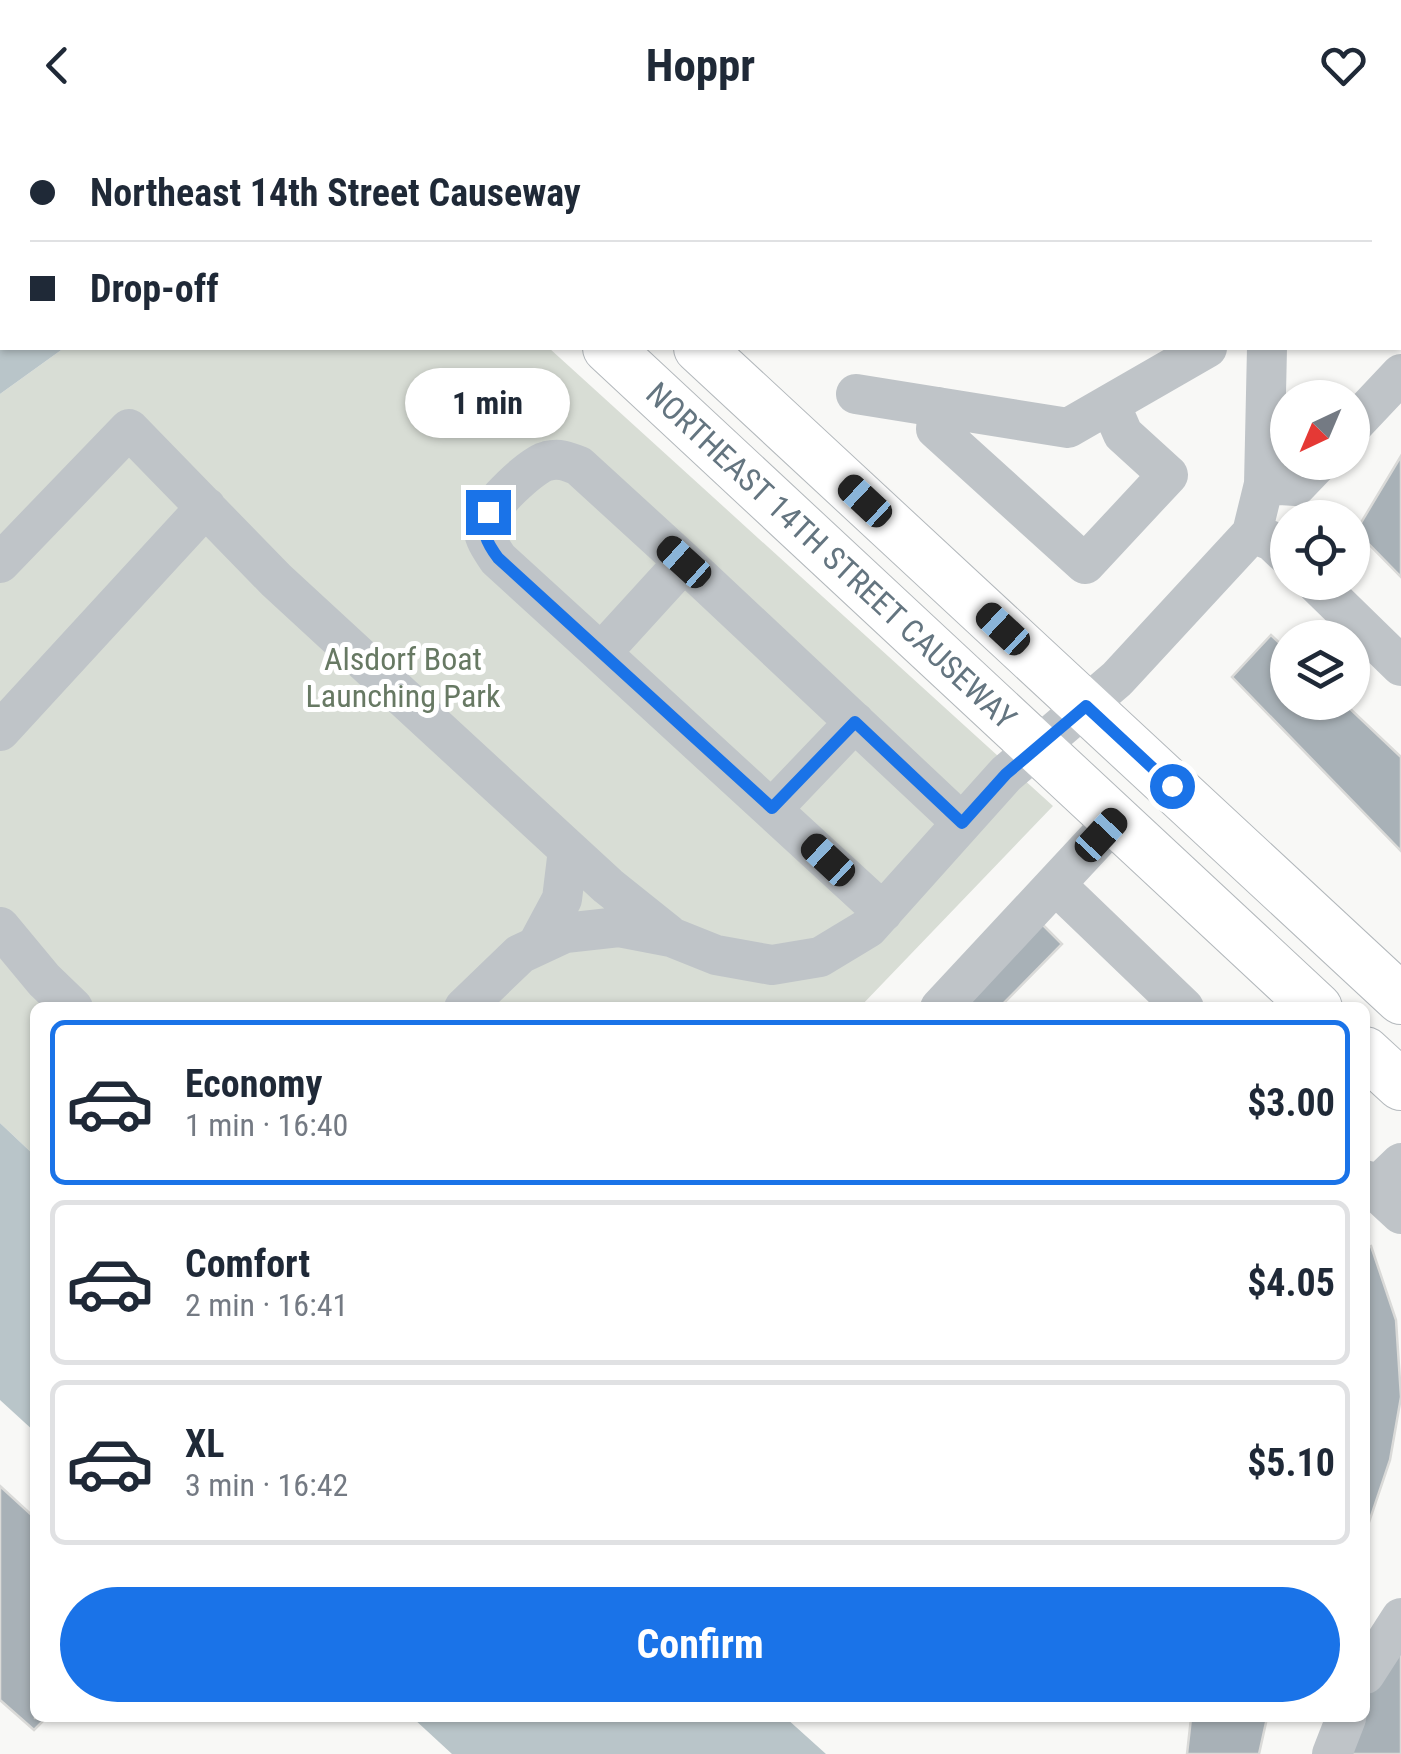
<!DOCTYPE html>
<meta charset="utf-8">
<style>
:root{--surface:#fff;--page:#f2f2f3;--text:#1f2937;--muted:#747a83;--line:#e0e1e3;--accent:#1a73e8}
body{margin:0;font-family:"Roboto Condensed",sans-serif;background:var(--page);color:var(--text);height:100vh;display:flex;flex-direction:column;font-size:38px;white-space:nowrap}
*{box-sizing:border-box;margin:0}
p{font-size:32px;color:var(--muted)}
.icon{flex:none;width:55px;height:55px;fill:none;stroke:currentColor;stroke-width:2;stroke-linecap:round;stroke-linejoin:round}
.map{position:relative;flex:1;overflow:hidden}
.side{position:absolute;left:30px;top:872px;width:1340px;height:720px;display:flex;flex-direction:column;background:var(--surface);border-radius:15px;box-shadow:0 2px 8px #0004}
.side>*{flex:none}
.guide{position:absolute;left:0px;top:0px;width:1402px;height:220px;box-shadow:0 2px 8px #0004;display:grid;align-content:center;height:220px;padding:0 30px;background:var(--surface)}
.needle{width:65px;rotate:224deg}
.fabs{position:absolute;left:1270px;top:250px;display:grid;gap:20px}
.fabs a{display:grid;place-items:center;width:100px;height:100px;border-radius:50%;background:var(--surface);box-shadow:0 2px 8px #0004;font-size:50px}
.end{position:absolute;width:45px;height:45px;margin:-22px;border:12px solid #1a73e8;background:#fff;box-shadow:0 0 0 5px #fff}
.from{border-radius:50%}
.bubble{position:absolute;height:70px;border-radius:35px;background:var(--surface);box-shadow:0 2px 8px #0004;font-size:32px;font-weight:700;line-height:70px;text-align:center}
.car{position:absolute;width:30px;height:60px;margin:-30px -15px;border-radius:12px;box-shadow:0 0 8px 2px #0007;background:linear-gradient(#222 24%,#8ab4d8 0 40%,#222 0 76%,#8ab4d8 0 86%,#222 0)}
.guide b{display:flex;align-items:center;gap:35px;height:95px;font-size:38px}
.guide b+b{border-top:2px solid var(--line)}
.guide i{width:25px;height:25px;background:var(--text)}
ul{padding:18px 0 0;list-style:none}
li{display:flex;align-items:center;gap:30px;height:165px;margin:0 20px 15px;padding:0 10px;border:5px solid var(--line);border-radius:15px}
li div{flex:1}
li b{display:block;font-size:38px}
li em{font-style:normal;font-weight:700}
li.on{border-color:var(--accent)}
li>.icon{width:90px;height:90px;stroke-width:1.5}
.action{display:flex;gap:20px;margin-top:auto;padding:20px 30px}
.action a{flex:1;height:115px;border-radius:60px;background:var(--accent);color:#fff;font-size:40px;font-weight:700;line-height:115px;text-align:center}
header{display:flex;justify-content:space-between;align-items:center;height:130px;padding:0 30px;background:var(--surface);font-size:45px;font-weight:700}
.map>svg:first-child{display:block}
.green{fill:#d8ddd5}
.water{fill:#b9c5c9}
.building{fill:#a8b1b7;stroke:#dadad8;stroke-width:2.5}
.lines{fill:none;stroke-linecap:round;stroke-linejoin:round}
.major-casing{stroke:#b3b8bc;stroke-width:52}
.minor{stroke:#bfc4c8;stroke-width:40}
.major{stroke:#fff;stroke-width:50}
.route{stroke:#1a73e8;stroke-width:12}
.labels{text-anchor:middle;stroke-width:10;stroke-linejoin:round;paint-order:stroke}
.street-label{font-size:32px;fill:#647580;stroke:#fff}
.park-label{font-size:32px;fill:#677963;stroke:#fff}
</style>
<header><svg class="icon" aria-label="back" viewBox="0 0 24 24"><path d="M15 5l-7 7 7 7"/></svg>Hoppr<svg class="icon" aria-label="heart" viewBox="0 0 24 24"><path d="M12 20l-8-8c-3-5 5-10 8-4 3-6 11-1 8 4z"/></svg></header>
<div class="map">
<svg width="1401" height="1624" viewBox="0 0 1401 1624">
<rect width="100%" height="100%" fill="#f8f8f6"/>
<path class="green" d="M64 218H549L1053 676 860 877 35 878V1026L0 993V264Z"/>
<path class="water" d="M0 0H352L2 2V218H64L0 264Z
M0 993 35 1026V1302L0 1270Z
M413 1588H786L826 1624H452Z"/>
<path class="building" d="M779 0H928L924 2Z
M994 0H1076L1072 2Z
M1401 326V447L1356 401Z
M1271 505 1288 521V572H1343L1401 627V721L1232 547Z
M1040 792 1062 814 999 878H956Z
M1371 1116 1396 1190 1401 1267 1390 1330 1365 1404V1118Z
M0 1356 35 1388V1588H46L34 1600 0 1570Z
M1401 1505V1624H1343L1365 1588V1567Z
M1191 1588H1267L1259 1624H1187Z"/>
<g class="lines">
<defs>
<g id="major">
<path d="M389 0 392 2"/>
<path d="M454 0 457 2"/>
<path id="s1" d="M608 218 1317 878"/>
<path d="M699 218 1401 869"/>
<path d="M1365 922 1401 955"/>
</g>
</defs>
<use href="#major" class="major-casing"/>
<path class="minor" d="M1224 0 1227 2
M856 264 1068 298 1207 218
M938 277 936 299 1085 434 1168 345 1123 304 1110 274
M1352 296 1401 244
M1264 354 1296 356 1319 332
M1252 403 1272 411 1288 426
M0 433 129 299 276 450 608 756 668 804
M1315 452 1401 536
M601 523 498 429C491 418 481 406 484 392 488 377 532 334 547 331 559 328 567 331 579 336L684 432
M0 601 206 377
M772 679 855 592
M1056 755 1184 878
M883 782 601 523 684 432 962 693
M0 797 44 850 73 878
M539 812 562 769 568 720
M464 878 520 824 565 803 619 797 671 807 716 825 772 835 820 827 868 798 1006 644 1117 549 1252 403 1264 354 1267 218
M940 878 1115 690
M1365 1050 1374 1059 1401 1033
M1374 1059 1401 1084
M1365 1544 1401 1488
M1332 1624 1346 1588"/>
<use href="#major" class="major"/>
</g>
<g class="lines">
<path class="route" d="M488 382C480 401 487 413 498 428L772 678 855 592 962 693 1006 644 1086 576 1172 656"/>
</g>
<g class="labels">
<g class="street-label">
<text dy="11" stroke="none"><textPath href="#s1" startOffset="305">NORTHEAST 14TH STREET CAUSEWAY</textPath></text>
</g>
<g class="park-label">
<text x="403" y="540">Alsdorf Boat<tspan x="403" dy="37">Launching Park</tspan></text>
</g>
</g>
</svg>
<div class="fabs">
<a><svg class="needle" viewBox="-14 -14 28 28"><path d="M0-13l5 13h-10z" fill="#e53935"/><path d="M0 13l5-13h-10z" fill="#747a83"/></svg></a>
<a><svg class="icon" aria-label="locate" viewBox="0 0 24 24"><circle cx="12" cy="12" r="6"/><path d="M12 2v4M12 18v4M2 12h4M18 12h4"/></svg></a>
<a><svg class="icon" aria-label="layers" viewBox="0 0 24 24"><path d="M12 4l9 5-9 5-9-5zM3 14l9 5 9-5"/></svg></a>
</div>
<i class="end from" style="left:1172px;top:656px"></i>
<i class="end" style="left:488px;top:382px"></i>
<div class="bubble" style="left:405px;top:238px;width:165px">1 min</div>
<i class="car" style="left:865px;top:371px;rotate:313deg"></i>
<i class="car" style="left:684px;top:432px;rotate:312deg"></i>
<i class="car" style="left:1003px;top:499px;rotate:313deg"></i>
<i class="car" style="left:1101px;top:705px;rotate:43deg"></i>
<i class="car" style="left:828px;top:730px;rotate:313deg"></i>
<div class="guide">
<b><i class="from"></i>Northeast 14th Street Causeway</b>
<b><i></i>Drop-off</b>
</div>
<section class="side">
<ul>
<li class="on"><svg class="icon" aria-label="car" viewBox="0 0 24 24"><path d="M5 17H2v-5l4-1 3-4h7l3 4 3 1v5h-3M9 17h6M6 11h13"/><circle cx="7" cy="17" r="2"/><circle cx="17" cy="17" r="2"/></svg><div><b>Economy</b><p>1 min · 16:40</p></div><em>$3.00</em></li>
<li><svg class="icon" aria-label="car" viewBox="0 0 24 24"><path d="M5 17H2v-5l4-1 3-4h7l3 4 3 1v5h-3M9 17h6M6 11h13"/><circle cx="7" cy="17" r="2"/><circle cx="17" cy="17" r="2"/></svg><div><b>Comfort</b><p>2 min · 16:41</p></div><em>$4.05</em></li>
<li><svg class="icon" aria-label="car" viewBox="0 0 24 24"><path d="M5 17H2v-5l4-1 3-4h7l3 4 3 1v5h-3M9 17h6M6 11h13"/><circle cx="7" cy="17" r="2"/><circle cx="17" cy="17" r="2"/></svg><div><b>XL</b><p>3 min · 16:42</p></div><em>$5.10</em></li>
</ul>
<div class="action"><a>Confirm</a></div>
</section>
</div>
